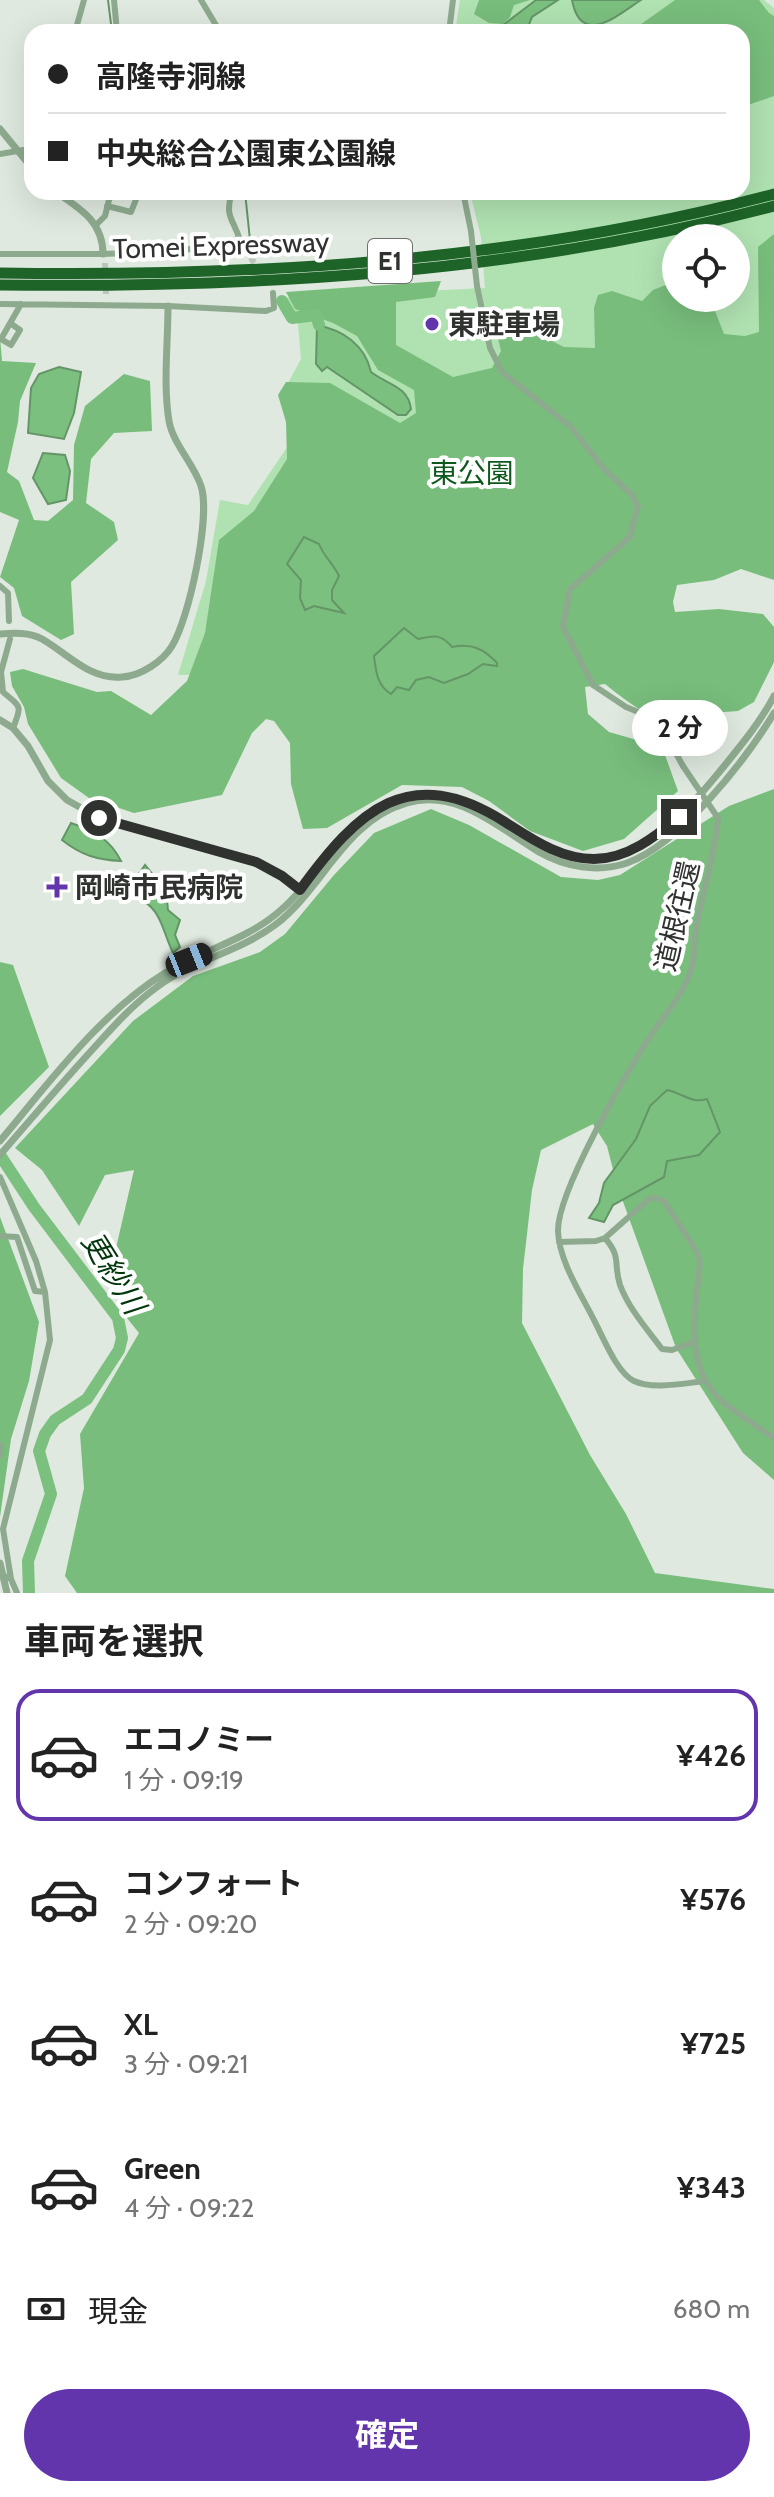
<!DOCTYPE html>
<html lang="ja">
<meta charset="utf-8">
<style>
:root{--surface:#fff;--page:#f6f6f6;--text:#222;--muted:#767676;--line:#e0e0e0;--accent:#6235ad}
body{margin:0;font-family:Cabin,"Noto Sans JP",sans-serif;background:var(--page);color:var(--text);height:100vh;display:flex;flex-direction:column;font-size:30px;white-space:nowrap}
*{box-sizing:border-box;margin:0}
p{font-size:26px;color:var(--muted)}
.icon{flex:none;width:44px;height:44px;fill:none;stroke:currentColor;stroke-width:2;stroke-linecap:round;stroke-linejoin:round}
.map{position:relative;height:1593px;overflow:hidden}
.drawer{display:flex;flex-direction:column;background:var(--surface);flex:1}
.drawer>*{flex:none}
.guide{position:absolute;left:24px;top:24px;width:726px;height:176px;border-radius:24px;box-shadow:0 8px 32px #0002;display:grid;align-content:center;height:176px;padding:0 24px;background:var(--surface)}
.tools{position:absolute;left:662px;top:224px;display:grid;gap:16px}
.tools a{display:grid;place-items:center;width:88px;height:88px;border-radius:50%;background:var(--surface);box-shadow:0 8px 32px #0002;font-size:40px}
.end{position:absolute;width:36px;height:36px;margin:-18px;border:10px solid #2f322f;background:#fff;box-shadow:0 0 0 4px #fff}
.from{border-radius:50%}
.bubble{position:absolute;height:56px;border-radius:28px;background:var(--surface);box-shadow:0 8px 32px #0002;font-size:26px;font-weight:700;line-height:56px;text-align:center}
.car{position:absolute;width:24px;height:48px;margin:-24px -12px;border-radius:10px;box-shadow:0 0 6px 2px #0007;background:linear-gradient(#222 24%,#8ab4d8 0 40%,#222 0 76%,#8ab4d8 0 86%,#222 0)}
.guide b{display:flex;align-items:center;gap:28px;height:76px;font-size:30px}
.guide b+b{border-top:2px solid var(--line)}
.guide i{width:20px;height:20px;background:var(--text)}
ul{padding:0;list-style:none}
li{display:flex;align-items:center;gap:24px;height:132px;margin:0 16px 12px;padding:0 8px;border:4px solid transparent;border-radius:24px}
li div{flex:1}
li b{display:block;font-size:30px}
li em{font-style:normal;font-weight:700}
li.current{border-color:var(--accent)}
li>.icon{width:72px;height:72px;stroke-width:1.5}
h2{padding:0 24px;font-size:36px;line-height:96px}
.pay{display:flex;align-items:center;gap:20px;height:88px;padding:0 24px;font-size:30px}
.pay p{margin-inline-start:auto}
.button{display:flex;gap:16px;margin-top:auto;padding:16px 24px}
.button a{flex:1;height:92px;border-radius:48px;background:var(--accent);color:#fff;font-size:32px;font-weight:700;line-height:92px;text-align:center}
.map>svg:first-child{display:block}
.green{fill:#b0e2b1;fill-rule:evenodd}
.forest{fill:#78bd7c}
.water{fill:#7bc07f;stroke:#649567;stroke-width:2}
.lines{fill:none;stroke-linecap:round;stroke-linejoin:round}
.stream{stroke:#649567;stroke-width:2}
.river{stroke:#7bc07f;stroke-width:12}
.minor-tunnel{stroke:#bcc4bc;stroke-width:6;stroke-dasharray:6 3;stroke-linecap:butt}
.minor{stroke:#8daa8e;stroke-width:6}
.tertiary{stroke:#8daa8e;stroke-width:7}
.motorway{stroke:#1e6428;stroke-width:11}
.minor-bridge{stroke:#8daa8e;stroke-width:6}
.route{stroke:#2f322f;stroke-width:10}
.poi-dot{fill:#6235ad;stroke:#fff;stroke-width:3}
.labels{text-anchor:middle;stroke-width:8;stroke-linejoin:round;paint-order:stroke}
.shield{fill:#fff;stroke:#6d706d;stroke-width:2}
.shield-label{font-size:26px;font-weight:bold;fill:#2f322f}
.street-label{font-size:28px;fill:#2f322f;stroke:#fff}
.poi-label{font-size:28px;font-weight:bold;fill:#2f322f;stroke:#fff;text-anchor:start}
.park-label{font-size:28px;fill:#0d581b;stroke:#fff}
.water-label{font-size:30px;font-style:italic;fill:#02360c;stroke:#fff}
</style>
<div class="map">
<svg width="774" height="1593" viewBox="0 0 774 1593">
<rect width="100%" height="100%" fill="#dfe9df"/>
<path class="green" d="M460 0H764L774 8V510L280 674 178 675 206 581 220 500 248 505 294 437 282 394 301 359 298 323 279 298 485 288 481 237 470 192H742V32H455ZM676 238H736V298H676Z"/>
<path class="forest" d="M479 0H530L514 5 510 17 503 24 489 23 474 14Z
M675 0H759L769 13 774 16V96L742 107V32H630Z
M774 234V580L741 569 714 580 677 585 673 602 675 612 719 609 763 614 774 627V662L754 702 738 711 710 713 682 728C653 720 628 703 605 684L585 687 588 714 609 732 637 740 665 755 678 791 624 839 583 851 530 831 489 801 462 787 402 785 327 828 303 829 291 784 290 743 274 721 266 719 252 733 222 795 134 813 89 798 61 778 28 724 24 707 12 686 10 672 23 669 97 692 111 691 151 715 187 681 205 633 219 540 254 511 287 459 286 422 278 395 286 382 330 383 400 423 416 413 414 390 378 370 357 336 333 323 295 309 286 292 441 281 435 297 396 302V345L453 377 492 368 501 351 493 318 504 317 564 347 595 348 594 308 598 295 612 291 642 301 653 290 676 281V298H710L724 334 745 336 759 332 758 247Z
M0 337 2 361 36 363 20 401 18 422 7 472 19 481 34 520 48 521 73 500 74 445 85 406 124 374 150 381 152 431 114 433 91 459 86 503 114 522 118 540 71 582 74 634 61 640 22 616 14 588 0 577 19 520 0 512Z
M774 789V1480L743 1453 676 1348 617 1185 607 1146 593 1124 541 1150 532 1190 523 1269 522 1323 590 1455 626 1514 655 1573 774 1589V1593H77L65 1576 84 1488 80 1434 139 1333 123 1313 113 1261 134 1170 105 1175 79 1226 42 1170 15 1148 133 1021 193 976 260 952 285 934 334 875 374 833 431 809 469 825 561 877 598 880 620 875 729 806Z
M0 962 13 965 49 1067 0 1116Z
M0 1217 39 1322 29 1381 11 1439 0 1517Z"/>
<path class="water" d="M536 0H558L532 17 526 32H494Z
M572 0H641C618 15 581 48 572 0Z
M317 325C343 330 365 345 371 372 388 385 408 386 411 409L406 415H398L327 367 322 371 316 364Z
M59 367 81 372 74 413 64 439 28 433 31 388 39 374Z
M43 453 65 455 70 471 66 500 48 504 33 478Z
M304 537 319 544C324 557 333 563 339 576L332 590V600L344 613 314 606 305 610 300 598 301 580 287 564Z
M404 628 418 639C434 635 441 634 452 647 472 643 484 649 497 663V666L483 664 468 674 444 683 429 677 416 680 409 690 397 687 391 694C377 686 376 671 374 656Z
M71 823C94 831 110 839 121 861 97 860 81 855 62 840Z
M145 865 166 891 168 910 180 920 175 935 180 947 173 953C160 925 163 910 133 894L131 885Z
M667 1090C682 1093 692 1104 707 1099L720 1132 699 1155 667 1161 664 1177 613 1205 604 1222 589 1218 599 1203 604 1183 636 1139 650 1106Z"/>
<g class="lines">
<path class="stream" d="M108 0 112 32
M245 192 250 240"/>
<path class="river" d="M282 301 292 318 316 315 319 325
M0 1155 34 1207 118 1318 122 1338 119 1350 87 1399 55 1420 45 1434 39 1451 51 1494 28 1561 29 1593"/>
<path class="minor-tunnel" d="M246 250 258 269
M105 263 106 294"/>
<path class="minor" d="M114 0 117 32
M201 0 220 32
M75 32 84 0
M449 32 453 0
M0 154 29 149 32 147
M232 192C224 219 234 218 240 241
M463 192 471 231
M107 206 131 212 139 192
M96 225 105 216 111 192
M0 254H103L178 251 240 241 246 250
M477 286 490 348 502 372 571 427 604 469 632 495 638 506 630 537 570 589 563 627 593 685 626 707 653 718 663 730 683 766
M0 304 168 306 266 311 274 308 273 293
M10 323 20 330 11 345 1 339 21 304
M0 586 8 593 9 621
M10 639 1 672 3 692C20 707 23 704 13 728
M0 1177 36 1261 45 1292 50 1340 3 1529 11 1579 2 1575
M0 1236 17 1237 35 1291 45 1292
M605 1238C622 1258 613 1263 620 1285 629 1309 647 1329 662 1349L672 1350 694 1342
M559 1242 596 1241 605 1238 649 1199 656 1198 664 1201 697 1252 700 1262C696 1308 682 1367 723 1402 739 1415 757 1426 774 1438
M706 1381C685 1383 653 1390 634 1381 617 1373 603 1337 594 1320 581 1294 559 1261 558 1231 557 1193 625 1075 648 1040 662 1018 681 998 690 973 695 962 694 949 695 937 700 897 715 859 718 818
M11 1579 17 1593"/>
<path class="tertiary" d="M0 129 32 168
M56 192C81 209 103 222 103 254
M0 634C13 633 30 632 42 639 67 653 89 680 122 677 141 676 163 661 172 646 189 619 211 516 201 486 194 464 173 444 169 421 163 384 168 344 168 306
M0 720 13 728 28 746 48 781 67 800 99 818 256 862 282 876 303 892
M0 1141C48 1084 101 1012 165 973 204 949 248 940 282 909 325 871 340 819 399 799 462 778 503 830 555 851 628 880 683 817 725 765 742 744 761 721 774 696
M0 1155C30 1120 60 1085 92 1050 112 1028 132 1005 157 987 193 960 239 952 275 925 323 889 344 821 407 803 457 788 499 828 539 852 565 867 598 873 627 863 680 844 745 761 774 713
M0 1445V1455
M0 1563 7 1593"/>
<path class="motorway" d="M0 273C261 277 521 261 774 194
M0 285C261 288 521 273 774 206"/>
<path class="minor-bridge" d="M471 231 477 286
M683 766 718 818"/>
</g>
<g class="lines">
<path class="route" d="M99 818 256 862 282 876 300 890C358 810 409 761 505 822 532 839 560 859 594 859 627 859 655 837 679 817"/>
</g>
<g class="poi-dot">
<circle cx="432" cy="324" r="8"/>
<path d="M53 875h8v8h8v8h-8v8h-8v-8h-8v-8h8z"/>
</g>
<g class="labels">
<rect class="shield" x="368" y="239" width="44" height="44" rx="6"/>
<g class="shield-label">
<text x="390" y="270">E1</text>
</g>
<g class="street-label">
<text transform="translate(221 245) rotate(-2)" y="10">Tomei Expressway</text>
<text transform="translate(677 916) rotate(-77)" y="10">道根往還</text>
</g>
<g class="poi-label">
<text x="448" y="334">東駐車場</text>
<text x="75" y="897">岡崎市民病院</text>
</g>
<g class="park-label">
<text x="472" y="483">東公園</text>
</g>
<g class="water-label">
<text transform="translate(113 1273) rotate(58)" y="10">更紗川</text>
</g>
</g>
</svg>
<div class="tools">
<a><svg class="icon" aria-label="locate" viewBox="0 0 24 24"><circle cx="12" cy="12" r="6"/><path d="M12 2v4M12 18v4M2 12h4M18 12h4"/></svg></a>
</div>
<i class="end from" style="left:99px;top:818px"></i>
<i class="end" style="left:679px;top:817px"></i>
<div class="bubble" style="left:632px;top:700px;width:96px">2 分</div>
<i class="car" style="left:189px;top:960px;rotate:68deg"></i>
<div class="guide">
<b><i class="from"></i>高隆寺洞線</b>
<b><i></i>中央総合公園東公園線</b>
</div>
</div>
<section class="drawer">
<h2>車両を選択</h2>
<ul>
<li class="current"><svg class="icon" aria-label="car" viewBox="0 0 24 24"><path d="M5 17H2v-5l4-1 3-4h7l3 4 3 1v5h-3M9 17h6M6 11h13"/><circle cx="7" cy="17" r="2"/><circle cx="17" cy="17" r="2"/></svg><div><b>エコノミー</b><p>1 分 · 09:19</p></div><em>¥426</em></li>
<li><svg class="icon" aria-label="car" viewBox="0 0 24 24"><path d="M5 17H2v-5l4-1 3-4h7l3 4 3 1v5h-3M9 17h6M6 11h13"/><circle cx="7" cy="17" r="2"/><circle cx="17" cy="17" r="2"/></svg><div><b>コンフォート</b><p>2 分 · 09:20</p></div><em>¥576</em></li>
<li><svg class="icon" aria-label="car" viewBox="0 0 24 24"><path d="M5 17H2v-5l4-1 3-4h7l3 4 3 1v5h-3M9 17h6M6 11h13"/><circle cx="7" cy="17" r="2"/><circle cx="17" cy="17" r="2"/></svg><div><b>XL</b><p>3 分 · 09:21</p></div><em>¥725</em></li>
<li><svg class="icon" aria-label="car" viewBox="0 0 24 24"><path d="M5 17H2v-5l4-1 3-4h7l3 4 3 1v5h-3M9 17h6M6 11h13"/><circle cx="7" cy="17" r="2"/><circle cx="17" cy="17" r="2"/></svg><div><b>Green</b><p>4 分 · 09:22</p></div><em>¥343</em></li>
</ul>
<div class="pay"><svg class="icon" aria-label="cash" viewBox="0 0 24 24"><path d="M3 7h18v10H3z"/><circle cx="12" cy="12" r="2"/></svg>現金<p>680 m</p></div>
<div class="button"><a>確定</a></div>
</section>
